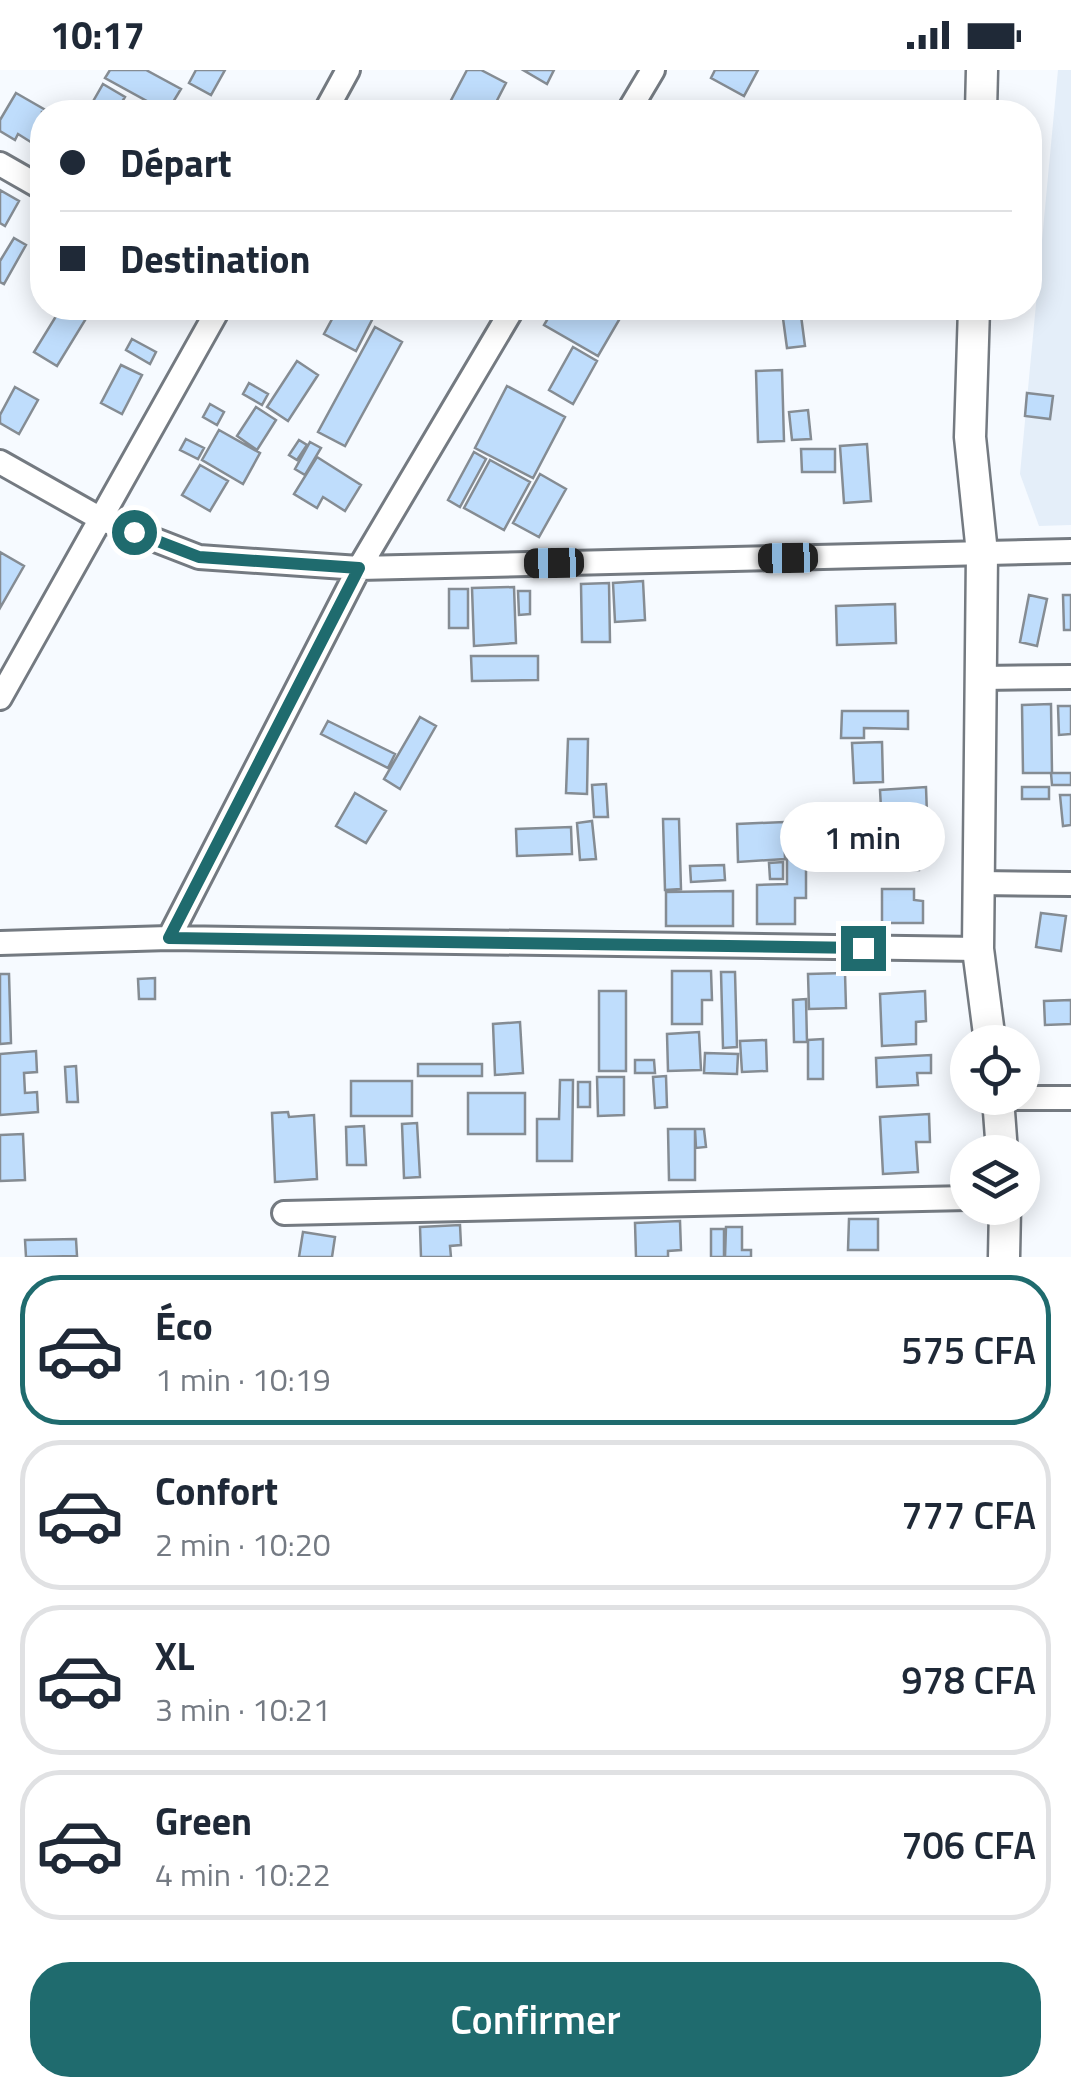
<!DOCTYPE html>
<html lang="fr">
<meta charset="utf-8">
<style>
:root{--surface:#fff;--page:#f2f2f3;--text:#1f2937;--muted:#747a83;--line:#e0e1e3;--accent:#1f6b6e}
body{margin:0;font-family:"Titillium Web",sans-serif;background:var(--page);color:var(--text);height:100vh;display:flex;flex-direction:column;font-size:38px;white-space:nowrap}
*{box-sizing:border-box;margin:0}
p{font-size:32px;color:var(--muted)}
.icon{flex:none;width:55px;height:55px;fill:none;stroke:currentColor;stroke-width:2;stroke-linecap:round;stroke-linejoin:round}
.map{position:relative;height:1187px;overflow:hidden}
.sheet{display:flex;flex-direction:column;background:var(--surface);flex:1}
.sheet>*{flex:none}
.top-card{position:absolute;left:30px;top:30px;width:1012px;height:220px;border-radius:40px;box-shadow:0 5px 25px #0003;display:grid;align-content:center;height:220px;padding:0 30px;background:var(--surface)}
.fabs{position:absolute;left:950px;top:955px;display:grid;gap:20px}
.fabs a{display:grid;place-items:center;width:90px;height:90px;border-radius:50%;background:var(--surface);box-shadow:0 5px 25px #0003;font-size:50px}
.end{position:absolute;width:45px;height:45px;margin:-22px;border:12px solid #1f6b6e;background:#fff;box-shadow:0 0 0 5px #fff}
.from{border-radius:50%}
.bubble{position:absolute;height:70px;border-radius:35px;background:var(--surface);box-shadow:0 5px 25px #0003;font-size:32px;font-weight:600;line-height:70px;text-align:center}
.car{position:absolute;width:30px;height:60px;margin:-30px -15px;border-radius:12px;box-shadow:0 0 8px 2px #0007;background:linear-gradient(#222 24%,#8ab4d8 0 40%,#222 0 76%,#8ab4d8 0 86%,#222 0)}
.top-card b{display:flex;align-items:center;gap:35px;height:95px;font-size:38px}
.top-card b+b{border-top:2px solid var(--line)}
.top-card i{width:25px;height:25px;background:var(--text)}
ul{padding:18px 0 0;list-style:none}
li{display:flex;align-items:center;gap:30px;height:150px;margin:0 20px 15px;padding:0 10px;border:5px solid var(--line);border-radius:40px}
li div{flex:1}
li b{display:block;font-size:38px}
li em{font-style:normal;font-weight:600}
li.active{border-color:var(--accent)}
li>.icon{width:90px;height:90px;stroke-width:1.5}
.action{display:flex;gap:20px;margin-top:auto;padding:20px 30px}
.action a{flex:1;height:115px;border-radius:40px;background:var(--accent);color:#fff;font-size:40px;font-weight:600;line-height:115px;text-align:center}
.status{display:flex;justify-content:space-between;align-items:center;height:70px;padding:0 50px;background:var(--surface);direction:ltr}
.status svg{height:28px;fill:currentColor}
.map>svg:first-child{display:block}
.built{fill:#e4eef9}
.building{fill:#bfddfc;stroke:#858c93;stroke-width:2.5}
.lines{fill:none;stroke-linecap:round;stroke-linejoin:round}
.street-casing{stroke:#747a81;stroke-width:28}
.secondary-casing{stroke:#747a81;stroke-width:35}
.street{stroke:#fff;stroke-width:22}
.secondary{stroke:#fff;stroke-width:30}
.route{stroke:#1f6b6e;stroke-width:12}
</style>
<div class="status"><b>10:17</b><svg viewBox="0 0 49 12"><path d="M0 12V9h3v3zM5 12V6h3v6zM10 12V3h3v9zM15 12V0h3v12zM26 1h20v11H26zM47 4h2v5h-2z"/></svg></div>
<div class="map">
<svg width="1071" height="1187" viewBox="0 0 1071 1187">
<rect width="100%" height="100%" fill="#f6faff"/>
<path class="built" d="M1058 0H1071V455L1039 456 1020 404Z"/>
<path class="building" d="M110 0H146L181 19 167 42 105 8Z
M196 0H225L211 25 189 13Z
M467 0H481L506 13 491 42H460L448 36Z
M523 0H554L547 14Z
M715 0H758L744 26 711 8Z
M103 14 125 27 116 42H87Z
M16 23 49 42H42V79L18 64 15 70 0 61V50Z
M0 120 19 131 5 156 0 153Z
M14 168 26 175 4 214 0 212V191Z
M61 238H72L87 247 57 296 34 282Z
M338 238H362L375 244 356 281 324 264Z
M554 238H626L598 286 544 255Z
M800 238 805 276 787 278 782 241Z
M375 257 402 272 345 376 318 362Z
M132 269 156 282 150 294 126 280Z
M573 277 597 291 573 334 549 320Z
M297 291 318 305 288 351 267 337Z
M121 295 142 305 122 344 101 333Z
M782 300 784 371 758 372 756 301Z
M249 313 268 324 262 335 243 324Z
M507 316 565 347 533 408 475 378Z
M15 317 38 330 19 364 0 353V345Z
M1027 323 1053 326 1050 349 1025 346Z
M210 334 224 342 217 355 203 347Z
M256 337 276 350 257 380 237 366Z
M808 340 811 369 792 370 789 342Z
M219 360 260 383 243 414 202 390Z
M186 369 204 378 198 389 180 380Z
M299 370 307 375 297 390 289 385Z
M310 372 321 378 305 405 295 399Z
M867 374 871 431 844 433 840 376Z
M801 379H835V402H802Z
M474 382 486 389 460 437 448 430Z
M317 387 361 415 345 441 323 427 317 438 294 424Z
M490 390 530 412 504 460 464 438Z
M200 395 228 411 210 441 182 425Z
M540 404 566 419 539 467 513 453Z
M0 482 24 496 0 538Z
M643 511 645 550 615 552 613 513Z
M609 513 610 572H582L581 514Z
M514 517 516 573 474 576 472 518Z
M449 519H468V558H449Z
M518 521H530V544L519 545Z
M1029 525 1047 529 1037 576 1020 572Z
M1063 525H1071V560H1064Z
M895 534 896 573 837 575 836 536Z
M471 586H538V610L472 611Z
M1051 634 1052 703H1023L1022 635Z
M1058 636H1071V664L1059 665Z
M842 641H908V659L864 658V668H841Z
M420 647 436 656 400 719 384 709Z
M328 651 395 684 388 698 321 664Z
M568 669H588L587 724 566 723Z
M882 672 883 712 854 713 852 673Z
M1051 703H1071V715H1052Z
M606 714 608 747H594L592 715Z
M926 717 927 745H916L917 773 883 775 880 720Z
M1022 717H1049V729H1022Z
M355 723 386 741 366 773 336 756Z
M1060 725H1071V755L1063 756Z
M663 749H679L681 819 665 820Z
M592 751 596 789 580 790 577 753Z
M784 752 785 789 738 792 737 754Z
M571 757 572 784 517 786 516 759Z
M787 759H806V828H795V854H757V815L787 814Z
M934 774 935 785 920 787 918 776Z
M877 788 920 789 919 800H877Z
M783 792V809H770L769 793Z
M724 795 725 810 691 812 690 796Z
M882 819H914V830L923 831V853H882Z
M733 821V856H666V822Z
M1041 843 1066 846 1061 881 1036 877Z
M672 901H711L712 930H702V954H672Z
M721 902H735L737 977 723 978Z
M845 903 846 938 809 939 808 904Z
M0 904H9L11 973 0 974Z
M155 908V929H139L138 909Z
M599 921H626V1001H599Z
M925 921 926 951 916 952V974L882 976 880 924Z
M806 929 807 972H794L793 930Z
M1071 930V954L1045 955 1044 931Z
M520 952 523 1003 495 1005 493 954Z
M699 962 701 1000 668 1001 667 964Z
M823 969V1009H808V970Z
M766 970 767 1001 742 1002 740 971Z
M36 981 37 1002 24 1003 25 1023 37 1022 38 1042 0 1045V984Z
M705 983 738 984 737 1004 704 1003Z
M931 985V1003H917L918 1015 877 1017 876 988Z
M635 990H654L655 1003H635Z
M418 994H482V1006H418Z
M76 996 78 1032H67L65 997Z
M666 1006 667 1037 655 1038 653 1007Z
M597 1007H624V1045L598 1046Z
M560 1010H573L572 1091H537V1049H559Z
M351 1011H412V1046H351Z
M578 1012H590V1037H578Z
M468 1023H525V1064H468Z
M288 1042 289 1047 314 1045 317 1109 275 1112 272 1043Z
M929 1044 930 1072H916L918 1102 883 1104 880 1047Z
M417 1053 420 1107 404 1108 402 1054Z
M364 1056 366 1095H347L346 1057Z
M668 1059H695V1110H669Z
M695 1059H704L706 1077 696 1078Z
M23 1064 25 1110 0 1111V1065Z
M849 1149H878V1180H848Z
M680 1151 681 1180 668 1181V1187H636L635 1153Z
M460 1155 461 1175 450 1176 451 1187H421L420 1157Z
M726 1157H742V1180H751V1187H725Z
M711 1159H724V1187H711Z
M303 1162 335 1167 332 1187H299Z
M76 1169 77 1186 26 1187 25 1170Z"/>
<g class="lines">
<defs>
<path id="street" d="M325 42 348 0
M628 42 653 0
M0 94 42 118
M0 392 101 449 199 487 359 498 1071 481
M981 608 1071 607
M0 628 219 238
M978 813 1071 814
M169 868 359 498 513 238
M0 873 169 868 978 879
M998 1028H1071
M284 1143 968 1128"/>
<path id="secondary" d="M981 42 982 0
M974 238 970 367 982 483 978 879 990 972
M998 1028 1002 1082
M1004 1187 1005 1138"/>
</defs>
<use href="#street" class="street-casing"/>
<use href="#secondary" class="secondary-casing"/>
<use href="#street" class="street"/>
<use href="#secondary" class="secondary"/>
</g>
<g class="lines">
<path class="route" d="M134 462 199 487 359 498 169 868 863 878"/>
</g>
</svg>
<div class="fabs">
<a><svg class="icon" aria-label="locate" viewBox="0 0 24 24"><circle cx="12" cy="12" r="6"/><path d="M12 2v4M12 18v4M2 12h4M18 12h4"/></svg></a>
<a><svg class="icon" aria-label="layers" viewBox="0 0 24 24"><path d="M12 4l9 5-9 5-9-5zM3 14l9 5 9-5"/></svg></a>
</div>
<i class="end from" style="left:134px;top:462px"></i>
<i class="end" style="left:863px;top:878px"></i>
<div class="bubble" style="left:780px;top:732px;width:165px">1 min</div>
<i class="car" style="left:788px;top:488px;rotate:269deg"></i>
<i class="car" style="left:554px;top:493px;rotate:269deg"></i>
<div class="top-card">
<b><i class="from"></i>Départ</b>
<b><i></i>Destination</b>
</div>
</div>
<section class="sheet">
<ul>
<li class="active"><svg class="icon" aria-label="car" viewBox="0 0 24 24"><path d="M5 17H2v-5l4-1 3-4h7l3 4 3 1v5h-3M9 17h6M6 11h13"/><circle cx="7" cy="17" r="2"/><circle cx="17" cy="17" r="2"/></svg><div><b>Éco</b><p>1 min · 10:19</p></div><em>575 CFA</em></li>
<li><svg class="icon" aria-label="car" viewBox="0 0 24 24"><path d="M5 17H2v-5l4-1 3-4h7l3 4 3 1v5h-3M9 17h6M6 11h13"/><circle cx="7" cy="17" r="2"/><circle cx="17" cy="17" r="2"/></svg><div><b>Confort</b><p>2 min · 10:20</p></div><em>777 CFA</em></li>
<li><svg class="icon" aria-label="car" viewBox="0 0 24 24"><path d="M5 17H2v-5l4-1 3-4h7l3 4 3 1v5h-3M9 17h6M6 11h13"/><circle cx="7" cy="17" r="2"/><circle cx="17" cy="17" r="2"/></svg><div><b>XL</b><p>3 min · 10:21</p></div><em>978 CFA</em></li>
<li><svg class="icon" aria-label="car" viewBox="0 0 24 24"><path d="M5 17H2v-5l4-1 3-4h7l3 4 3 1v5h-3M9 17h6M6 11h13"/><circle cx="7" cy="17" r="2"/><circle cx="17" cy="17" r="2"/></svg><div><b>Green</b><p>4 min · 10:22</p></div><em>706 CFA</em></li>
</ul>
<div class="action"><a>Confirmer</a></div>
</section>
